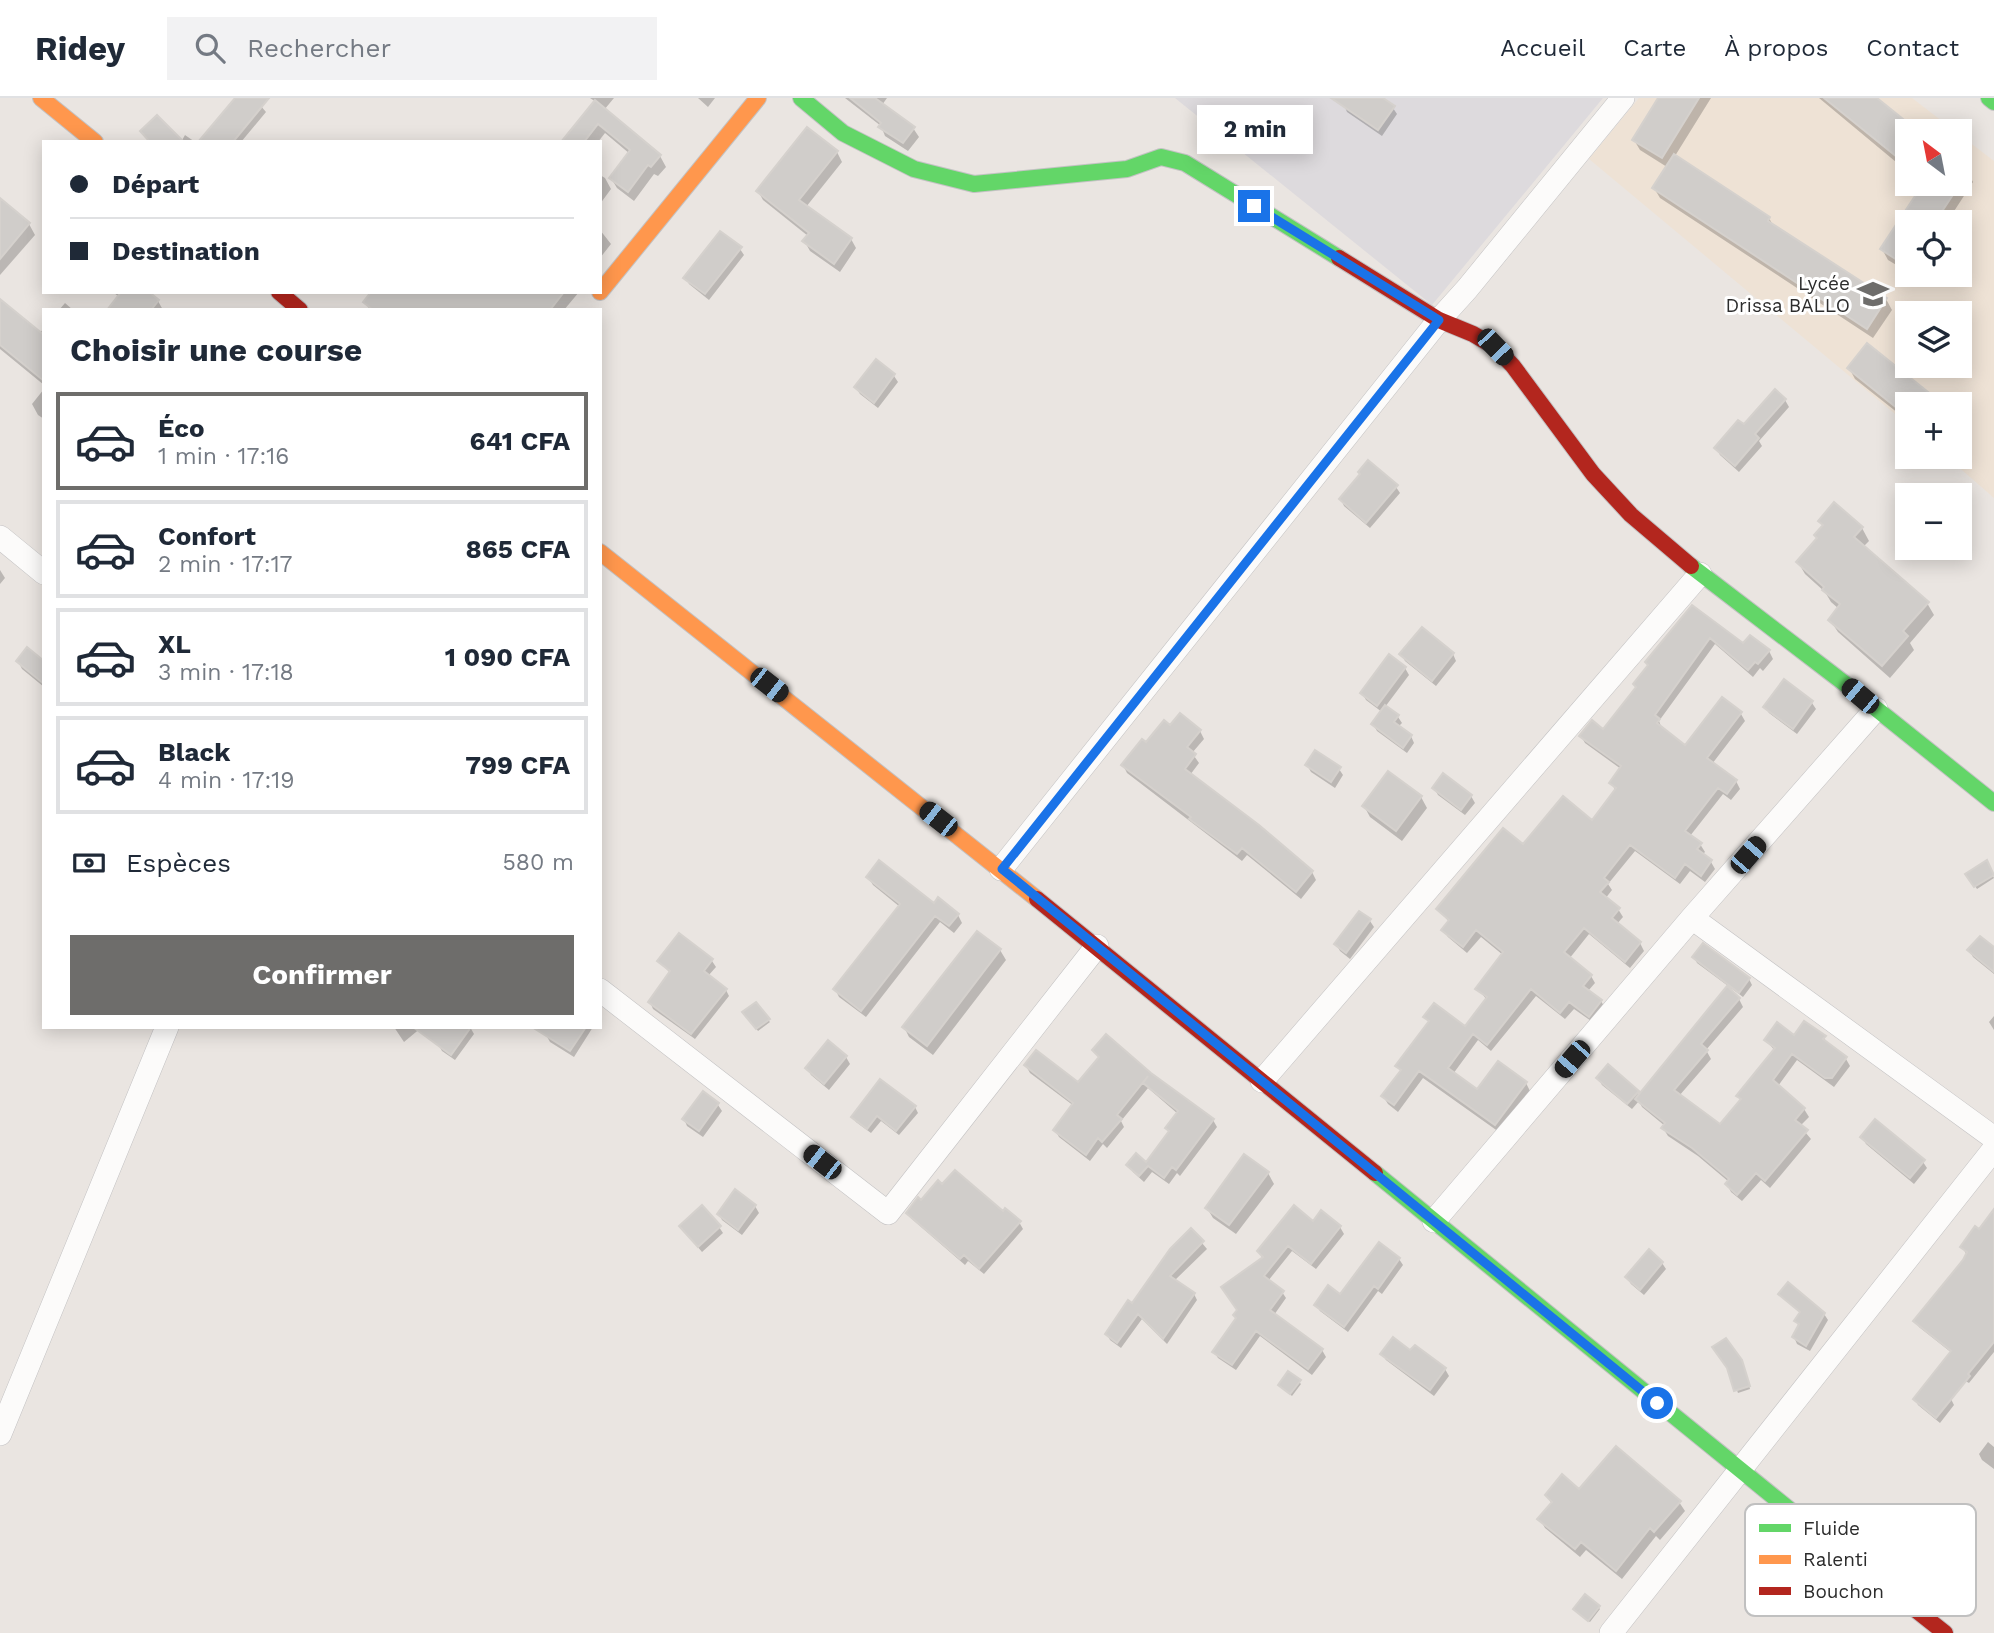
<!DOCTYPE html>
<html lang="fr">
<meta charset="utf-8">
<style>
:root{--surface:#fff;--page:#f2f2f3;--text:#1f2937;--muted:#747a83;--line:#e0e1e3;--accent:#6e6d6b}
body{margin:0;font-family:"Work Sans",sans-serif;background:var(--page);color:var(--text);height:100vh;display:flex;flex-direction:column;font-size:26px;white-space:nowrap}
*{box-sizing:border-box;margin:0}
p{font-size:23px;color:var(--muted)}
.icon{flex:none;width:38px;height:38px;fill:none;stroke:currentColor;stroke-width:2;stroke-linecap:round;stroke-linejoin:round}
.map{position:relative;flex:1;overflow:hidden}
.sheet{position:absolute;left:42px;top:210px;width:560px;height:721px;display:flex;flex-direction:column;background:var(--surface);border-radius:0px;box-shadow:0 4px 18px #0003}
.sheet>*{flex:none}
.guide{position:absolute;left:42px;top:42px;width:560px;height:154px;border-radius:0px;box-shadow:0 4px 18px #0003;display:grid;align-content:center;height:154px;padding:0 28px;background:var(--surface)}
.needle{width:46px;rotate:328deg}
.tools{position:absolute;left:1895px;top:21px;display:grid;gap:14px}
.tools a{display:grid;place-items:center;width:77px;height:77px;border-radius:0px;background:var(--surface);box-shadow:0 4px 18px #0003;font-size:35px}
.end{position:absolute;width:32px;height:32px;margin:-16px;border:9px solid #1a73e8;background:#fff;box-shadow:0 0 0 4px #fff}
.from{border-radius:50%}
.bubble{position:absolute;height:49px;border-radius:0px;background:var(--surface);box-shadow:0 4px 18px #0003;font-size:23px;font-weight:700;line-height:49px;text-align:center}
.car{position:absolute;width:21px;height:42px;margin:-21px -10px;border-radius:9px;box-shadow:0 0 5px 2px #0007;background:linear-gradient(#222 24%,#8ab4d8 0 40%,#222 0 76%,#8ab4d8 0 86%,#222 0)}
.guide b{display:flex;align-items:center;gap:24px;height:66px;font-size:26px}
.guide b+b{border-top:2px solid var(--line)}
.guide i{width:18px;height:18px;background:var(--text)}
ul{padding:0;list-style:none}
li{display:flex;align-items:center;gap:21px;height:98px;margin:0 14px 10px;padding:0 14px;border:4px solid var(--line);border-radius:0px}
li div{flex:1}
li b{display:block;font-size:26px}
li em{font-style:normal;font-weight:700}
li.selected{border-color:var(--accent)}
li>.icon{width:63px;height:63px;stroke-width:1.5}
h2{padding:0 28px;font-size:32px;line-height:84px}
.pay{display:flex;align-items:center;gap:18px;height:77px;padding:0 28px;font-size:26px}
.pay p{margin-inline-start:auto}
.cta{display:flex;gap:14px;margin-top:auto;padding:14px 28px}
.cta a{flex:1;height:80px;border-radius:0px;background:var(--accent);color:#fff;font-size:28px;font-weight:700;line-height:80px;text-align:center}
header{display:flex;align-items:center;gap:42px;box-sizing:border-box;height:98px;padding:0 35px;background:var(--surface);border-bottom:2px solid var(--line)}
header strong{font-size:33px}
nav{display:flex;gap:38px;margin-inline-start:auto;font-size:24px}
.search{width:490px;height:63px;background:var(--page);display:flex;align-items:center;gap:18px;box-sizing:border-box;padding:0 24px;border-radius:0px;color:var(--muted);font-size:26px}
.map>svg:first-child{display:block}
.industrial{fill:#dddadd}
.education{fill:#eee2d5;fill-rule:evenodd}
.shadow{fill:#0003}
.building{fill:#d0cdca;stroke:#d5d1cd;stroke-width:2}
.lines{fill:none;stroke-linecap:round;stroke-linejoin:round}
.street-casing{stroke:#c3c2c3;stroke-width:24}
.fast-casing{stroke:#c3c2c3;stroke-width:18}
.slow-casing{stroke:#c3c2c3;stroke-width:18}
.jam-casing{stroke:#c3c2c3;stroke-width:18}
.street{stroke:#fcfbfa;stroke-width:23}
.fast{stroke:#63d668;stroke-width:16}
.slow{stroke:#ff974d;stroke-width:16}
.jam{stroke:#b3261e;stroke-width:16}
.route{stroke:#1a73e8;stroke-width:9}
.labels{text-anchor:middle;stroke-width:6;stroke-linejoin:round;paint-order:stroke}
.poi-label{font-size:19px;fill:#2c2c2c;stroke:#fff;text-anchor:end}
.key{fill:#fff;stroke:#c0c0c0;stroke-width:2}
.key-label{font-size:19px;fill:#2c2c2c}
</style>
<header>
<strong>Ridey</strong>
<div class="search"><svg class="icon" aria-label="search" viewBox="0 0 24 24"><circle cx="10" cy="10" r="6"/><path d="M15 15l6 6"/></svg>Rechercher</div>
<nav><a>Accueil</a><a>Carte</a><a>À propos</a><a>Contact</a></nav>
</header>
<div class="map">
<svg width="1994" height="1535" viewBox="0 0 1994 1535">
<rect width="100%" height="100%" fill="#eae5e1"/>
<path class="industrial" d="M1175 0H1603L1432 207Z"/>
<path class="education" d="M1639 0H1912L1955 33H1908V86H1960V37L1994 63V400L1947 359H1960V306H1908L1907 326 1589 61ZM1908 124H1960V177H1908ZM1908 215H1960V268H1908Z"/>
<path class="shadow" d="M237 0H254L266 14 241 44H210Z
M590 0H614L604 12 660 58 666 69 658 78 654 76 634 103 617 90 611 80 630 56 605 35 598 44H563L596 4Z
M698 0H715L708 9Z
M845 0H887L882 7 913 30 919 39 908 53 885 38 881 28Z
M1349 0H1380L1393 10 1397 16 1382 38 1347 14 1344 7Z
M1660 0H1711L1675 58 1769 120 1774 129 1886 201 1892 212 1873 240 1660 100 1654 90 1667 69 1640 52 1634 42Z
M1819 0H1874L1903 24 1909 33 1908 74Z
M807 31 837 54 842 64 806 109 851 141 856 150 840 174 810 153 805 144 808 138 763 102 758 93Z
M185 37 195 44H181Z
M1960 69 1967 73 1973 84 1947 124H1908V174L1888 162 1882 151 1925 86H1960Z
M600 77 605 80 611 91 600 106Z
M0 111 29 126 35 137 0 177Z
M600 132 611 146 600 160Z
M740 151 744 157 709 202 689 186 686 180Z
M113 194H146L158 203 163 212H109L119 199Z
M373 194H579L564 212H370L365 204Z
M0 204 39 236 44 230V287L0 251Z
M65 205 73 212H59Z
M1867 248 1940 306H1908V323L1855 281 1849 270Z
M876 264 894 278 898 284 878 310 860 296 856 290Z
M44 291V321L38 317 32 306Z
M1785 302 1789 309 1759 343 1762 348 1739 374 1720 357 1716 350Z
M1396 389 1400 395 1370 430 1344 408 1341 401Z
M1820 423 1862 430 1869 443 1863 449 1927 505 1934 517 1910 545 1914 552 1890 580 1838 534 1830 522 1839 511 1831 504 1825 494 1805 476 1798 464 1818 441 1823 428Z
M0 472 5 480 0 486Z
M1692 509 1743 547 1750 539 1769 553 1773 561 1763 573 1760 570 1753 579 1715 546 1659 623 1662 631 1685 649 1722 601 1741 616 1745 623 1712 666 1736 683 1740 691 1731 702 1723 696 1690 738 1700 746 1705 754 1702 757 1711 764 1715 771 1705 784 1690 773 1680 786 1635 753 1608 786 1612 792 1605 801 1618 811 1623 819 1616 827 1640 845 1644 853 1630 870 1589 836 1569 861 1591 878 1595 885 1588 893 1601 903 1605 910 1594 925 1574 911 1565 921 1536 898 1491 953 1478 942 1453 976 1477 994 1526 985 1530 993 1499 1034 1423 980 1398 1014 1388 1006 1383 998 1401 974 1397 968 1429 925 1426 919 1465 930 1487 902 1478 891 1503 857 1481 839 1467 855 1448 839 1443 832 1450 825 1438 811 1523 749 1593 724 1616 693 1611 685 1621 671 1585 645 1581 638 1604 633 1637 590Z
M1401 556H1453L1456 563 1436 588 1405 563Z
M18 563 44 565V589L22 571Z
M1405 570 1409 577 1385 609 1398 619 1402 625 1398 629 1411 638 1414 645 1407 655 1377 633 1373 626 1382 614 1366 602 1362 595Z
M1784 584 1812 605 1816 611 1797 636 1769 615 1765 609Z
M1170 629 1200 633 1204 641 1192 655 1199 665 1190 677 1312 774 1316 782 1301 801 1247 757 1242 763 1127 675 1123 667Z
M1307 667 1339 671 1343 677 1335 690 1311 674Z
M1434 690 1471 698 1475 705 1465 717 1438 697Z
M1421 699 1427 710 1402 743 1370 719 1364 708Z
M1986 765 1994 780 1977 791 1968 777Z
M868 779 958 817 962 825 954 835 940 824 866 919 839 899 835 891 900 809 873 787Z
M1359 815 1370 823 1374 829 1350 861 1340 853 1336 846Z
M977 835 1000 852 1006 862 933 957 909 939 904 929Z
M679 837 712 863 716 869 708 878 726 892 729 898 695 941 653 911 650 904 671 876 659 863Z
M1969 852H1994V876L1973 859Z
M1694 859 1749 881 1752 887 1743 899 1697 865Z
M1739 901 1743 909 1706 952 1711 961 1679 998 1720 1029 1741 1003 1738 998 1775 953 1766 942 1795 939 1824 940 1830 949 1846 961 1850 968 1834 989 1797 962 1778 988 1804 1011 1809 1019 1800 1028 1811 1041 1770 1090 1761 1082 1742 1103 1731 1094 1727 1086 1729 1084 1698 1058 1668 1038 1663 1030 1665 1028 1642 1009 1639 1003 1632 1011 1602 987 1598 980 1637 994 1640 998Z
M745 915 768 922 770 924 758 933Z
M1994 918V932L1989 924Z
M394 929H422L404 944Z
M470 929 474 936 455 962 442 953 438 946Z
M551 929H593L574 959 550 944 546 937Z
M1094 953 1150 976 1213 1022 1217 1029 1180 1078 1177 1075 1169 1086 1152 1074 1144 1084 1133 1074 1129 1067 1146 1066 1170 1035 1167 1030 1178 1016 1148 990 1121 1023 1124 1029 1107 1050 1103 1046 1090 1063 1059 1039 1055 1032 1074 1008 1030 975 1026 968 1078 987 1100 961Z
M846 959 850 966 829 992 811 977 807 970Z
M703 995 718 1007 722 1013 703 1039 687 1028 684 1021Z
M915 1009 918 1015 899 1037 881 1023 871 1035 856 1024 853 1019Z
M1862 1039 1923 1064 1927 1070 1914 1086 1866 1046Z
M1268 1075 1274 1086 1236 1136 1213 1120 1207 1110Z
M755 1108 759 1115 742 1137 722 1122 719 1116Z
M1994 1114V1254L1969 1285 1962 1281 1951 1301 1954 1307 1940 1325 1918 1307 1915 1301 1952 1255 1919 1229 1916 1223 1967 1157 1962 1149 1979 1134Z
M908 1115H1003L1019 1124 1023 1131 984 1176 968 1163 965 1167 912 1121Z
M1322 1115 1340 1129 1344 1136 1316 1171 1292 1153 1268 1183 1282 1194 1286 1200 1274 1217 1322 1252 1326 1259 1312 1277 1260 1238 1236 1272 1218 1260 1214 1254 1237 1222 1263 1161 1259 1154 1314 1125Z
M681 1129H719L723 1135 702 1154Z
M1191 1132 1207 1151 1174 1183 1194 1196 1197 1202 1167 1246 1142 1221 1121 1250 1110 1242 1107 1236Z
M1399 1161 1403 1167 1382 1196 1378 1193 1348 1234 1320 1213 1316 1207 1340 1198Z
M1662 1165 1666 1171 1644 1197 1631 1186 1627 1180Z
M1801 1215 1824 1216 1828 1222 1810 1253 1797 1246 1794 1239 1799 1229 1796 1223Z
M1411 1255 1445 1271 1449 1278 1434 1298 1386 1262 1382 1256Z
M1743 1266 1750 1291 1738 1295 1729 1270Z
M1299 1284 1301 1286 1292 1298 1280 1287Z
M1988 1344 1994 1349V1371L1982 1362 1979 1356Z
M1579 1393 1679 1404 1685 1413 1660 1442 1656 1438 1622 1481 1586 1452 1580 1459 1545 1430 1540 1421 1552 1406 1547 1398Z
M1598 1509 1600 1511 1590 1524 1577 1514Z"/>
<path class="building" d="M235 0H269L233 44H198Z
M850 0H875L915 29 903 45 878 29 881 25Z
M1331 0H1383L1395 8 1378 32Z
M1658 0H1699L1662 60 1632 42Z
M1824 0H1877L1908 25V68Z
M595 2 661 57 651 69 648 67 628 94 609 80 630 52 598 26 584 44H561Z
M157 17 184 44H150L140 33Z
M807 29 838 53 799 102 852 140 834 166 802 143 809 135 756 93Z
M1674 56 1770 119 1768 123 1887 200 1867 231 1652 90Z
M1923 86H1960L1935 124H1908V169L1880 151Z
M0 100 30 125 0 161Z
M720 133 742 149 705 196 683 180Z
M121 194H149L159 202 151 212H107Z
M371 194H564L550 212H373L363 204Z
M0 201 44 237V283L0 247Z
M1867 245 1943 306H1908V319L1847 270Z
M876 261 895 276 874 305 854 289Z
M1775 291 1786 301 1755 336 1759 340 1735 368 1714 350 1738 322 1744 326Z
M1368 362 1398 387 1366 425 1339 401 1360 376 1358 374Z
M1834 404 1863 429 1854 439 1929 504 1903 533 1908 538 1882 568 1828 522 1840 506 1822 492 1824 489 1796 464 1817 440 1814 437 1823 427 1818 423Z
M1692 507 1743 545 1750 537 1770 552 1758 566 1755 564 1748 572 1710 540 1655 617 1660 621 1657 625 1685 647 1722 599 1742 614 1707 660 1737 682 1727 696 1718 690 1685 733 1702 745 1697 751 1712 762 1701 778 1685 766 1675 780 1630 747 1604 780 1609 784 1600 794 1620 810 1612 820 1641 844 1625 864 1584 830 1564 854 1592 877 1583 888 1602 902 1589 919 1569 904 1560 915 1531 891 1487 947 1473 936 1448 970 1477 991 1498 963 1527 984 1495 1027 1419 973 1394 1007 1381 998 1401 972 1395 968 1429 923 1423 919 1434 905 1465 928 1487 899 1475 891 1503 854 1476 832 1463 849 1441 832 1449 822 1436 811 1503 730 1523 746 1563 698 1592 722 1616 690 1609 685 1621 668 1579 638 1592 622 1603 631 1636 589 1633 586 1648 567 1645 564Z
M1422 529 1454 555 1432 583 1399 556Z
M27 549 44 563V586L16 563Z
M1389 556 1406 569 1377 608 1360 595Z
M1784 581 1813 603 1793 631 1763 609Z
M1385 607 1399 617 1394 624 1412 637 1403 650 1371 626Z
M1180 615 1201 632 1187 649 1196 656 1185 671 1259 727 1313 773 1296 794 1242 750 1237 756 1189 721 1191 719 1121 667 1142 641 1146 644 1164 622 1170 627Z
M1315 652 1341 669 1331 684 1305 667Z
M1388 673 1422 698 1396 733 1362 708Z
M1443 675 1472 697 1461 712 1432 690Z
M879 762 934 805 938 799 959 816 949 828 935 818 861 913 833 891 900 806 866 779Z
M1987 762 1994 777 1974 789 1965 776Z
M1359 813 1371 821 1346 855 1334 846Z
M977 833 1001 851 927 948 902 929Z
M679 835 713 861 704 873 727 891 691 936 648 904 670 873 657 863Z
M1980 838 1994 849V874L1967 852Z
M1703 845 1750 880 1739 895 1692 859Z
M1727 888 1740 900 1701 946 1708 952 1674 992 1720 1026 1741 1001 1736 998 1775 950 1764 942 1777 924 1794 937 1804 923 1826 938 1823 941 1847 959 1832 980H1825L1792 956 1773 982 1805 1010 1795 1022 1808 1032 1765 1083 1756 1075 1737 1097 1725 1086 1729 1081 1692 1050 1661 1030 1665 1025 1635 1001Z
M756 904 770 921 756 931 742 914Z
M413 929H471L451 957Z
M532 929H586L570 953Z
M1106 936 1151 975 1214 1021 1176 1072 1172 1069 1164 1080 1148 1068 1139 1078 1126 1067 1136 1055 1146 1064 1169 1033 1165 1030 1178 1013 1143 985 1148 978 1117 1017 1122 1021 1102 1044 1098 1040 1086 1057 1053 1032 1073 1005 1024 967 1036 952 1078 984 1099 959 1092 952Z
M828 942 847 958 824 986 805 970Z
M1608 966 1639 993 1627 1006 1596 980Z
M880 981 916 1008 896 1033 877 1018 867 1031 851 1019Z
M703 993 719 1005 699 1033 682 1021Z
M1875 1021 1925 1062 1910 1080 1860 1039Z
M1244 1056 1269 1074 1229 1127 1205 1110Z
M955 1072 1003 1113 1005 1110 1021 1123 979 1171 964 1157 960 1161 906 1115 918 1099 921 1102 938 1082 942 1086Z
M735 1091 756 1107 738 1132 717 1116Z
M702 1107 721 1128 698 1149 679 1128Z
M1294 1107 1313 1123 1321 1112 1341 1128 1311 1166 1288 1148 1264 1178 1284 1193 1270 1212 1323 1251 1308 1271 1256 1233 1232 1267 1212 1254 1236 1220 1233 1217 1237 1212 1221 1189 1263 1159 1257 1153Z
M1994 1111V1244L1968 1276 1970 1278 1936 1320 1913 1301 1951 1253 1913 1223 1963 1162 1967 1154 1960 1149 1975 1128 1979 1131Z
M1191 1130 1204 1143 1170 1178 1195 1195 1163 1241 1138 1216 1117 1245 1105 1236 1128 1202 1132 1205 1170 1151Z
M1379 1144 1400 1160 1378 1191 1374 1188 1344 1229 1314 1207 1328 1187 1340 1196Z
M1649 1151 1663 1164 1640 1192 1625 1179Z
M1788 1184 1825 1215 1806 1248 1792 1239 1799 1226 1794 1223 1800 1214 1778 1196Z
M1393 1239 1410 1252 1415 1247 1446 1270 1430 1292 1380 1256Z
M1726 1240 1742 1262 1750 1288 1734 1293 1727 1270 1712 1249Z
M1288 1273 1301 1282 1290 1296 1278 1287Z
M1616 1348 1681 1403 1654 1434 1650 1430 1616 1473 1581 1444 1575 1451 1537 1421 1552 1404 1545 1397 1562 1376 1579 1391Z
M1585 1496 1600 1508 1588 1523 1573 1511Z"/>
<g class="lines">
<defs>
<path id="street" d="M0 439 44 475
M1001 771 1439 222 1467 191 1623 0
M1692 820 1994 1040
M600 892 888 1115 1097 848
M1262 983 1700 476
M1434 1123 1692 820 1876 611
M0 1336 167 929
M1611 1535 1994 1051"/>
<path id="fast" d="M801 0 843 35 914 71 974 86 1127 71 1161 59 1185 65 1339 160
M1989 0 1994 4
M1691 468 1844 585 1994 705
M1375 1075 1801 1421"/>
<path id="slow" d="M41 0 95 44
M600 194 758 0
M600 454 1037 801"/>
<path id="jam" d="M1339 160 1439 222 1473 236 1495 249 1513 268 1593 376 1631 417 1691 468
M279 194 300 212
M1037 801 1375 1075
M1801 1421 1945 1535"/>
</defs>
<use href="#street" class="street-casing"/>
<use href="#fast" class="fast-casing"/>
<use href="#slow" class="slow-casing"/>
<use href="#jam" class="jam-casing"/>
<use href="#street" class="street"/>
<use href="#fast" class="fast"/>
<use href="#slow" class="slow"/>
<use href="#jam" class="jam"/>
</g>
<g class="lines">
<path class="route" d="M1254 108 1439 222 1002 771 1657 1305"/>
</g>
<defs>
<symbol id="school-bare" viewBox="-9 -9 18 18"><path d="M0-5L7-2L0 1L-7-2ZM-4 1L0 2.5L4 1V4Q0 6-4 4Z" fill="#6e6d6b" stroke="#fff" stroke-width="2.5" paint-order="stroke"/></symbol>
</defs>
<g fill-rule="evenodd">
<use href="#school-bare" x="1851" y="174" width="44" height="44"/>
</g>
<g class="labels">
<g class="poi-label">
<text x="1850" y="192">Lycée<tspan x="1850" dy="22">Drissa BALLO</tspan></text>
</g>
</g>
<rect x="1745" y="1406" width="231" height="112" rx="10" class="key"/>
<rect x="1759" y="1426" width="32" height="8" fill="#63d668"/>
<rect x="1759" y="1457" width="32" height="9" fill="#ff974d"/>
<rect x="1759" y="1489" width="32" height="8" fill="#b3261e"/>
<g class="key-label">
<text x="1803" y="1437">Fluide</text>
<text x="1803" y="1468">Ralenti</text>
<text x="1803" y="1500">Bouchon</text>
</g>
</svg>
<div class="tools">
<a><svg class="needle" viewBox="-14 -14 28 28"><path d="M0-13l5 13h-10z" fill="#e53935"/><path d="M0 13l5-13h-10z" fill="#747a83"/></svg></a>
<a><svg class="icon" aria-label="locate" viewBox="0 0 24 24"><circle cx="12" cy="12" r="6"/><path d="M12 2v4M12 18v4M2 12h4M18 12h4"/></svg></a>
<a><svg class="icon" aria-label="layers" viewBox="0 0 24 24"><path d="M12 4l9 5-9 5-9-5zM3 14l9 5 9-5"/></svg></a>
<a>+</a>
<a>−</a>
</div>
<i class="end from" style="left:1657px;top:1305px"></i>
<i class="end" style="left:1254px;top:108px"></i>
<div class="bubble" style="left:1197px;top:7px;width:116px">2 min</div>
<i class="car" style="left:1495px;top:249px;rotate:136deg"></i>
<i class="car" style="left:769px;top:587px;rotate:128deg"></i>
<i class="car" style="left:1860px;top:598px;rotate:310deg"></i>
<i class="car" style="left:938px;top:721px;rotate:308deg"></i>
<i class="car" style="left:1748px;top:757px;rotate:41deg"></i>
<i class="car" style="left:1572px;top:961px;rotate:221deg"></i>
<i class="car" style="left:822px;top:1064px;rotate:308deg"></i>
<div class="guide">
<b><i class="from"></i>Départ</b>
<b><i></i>Destination</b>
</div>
<section class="sheet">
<h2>Choisir une course</h2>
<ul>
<li class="selected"><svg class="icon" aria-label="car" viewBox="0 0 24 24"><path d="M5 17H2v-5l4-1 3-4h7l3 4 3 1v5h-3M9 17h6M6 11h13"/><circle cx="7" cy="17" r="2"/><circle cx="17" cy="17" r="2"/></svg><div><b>Éco</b><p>1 min · 17:16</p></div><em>641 CFA</em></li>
<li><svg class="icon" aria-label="car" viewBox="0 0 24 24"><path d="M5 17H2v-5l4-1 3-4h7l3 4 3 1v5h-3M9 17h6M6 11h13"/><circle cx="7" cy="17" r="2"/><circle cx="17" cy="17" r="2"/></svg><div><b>Confort</b><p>2 min · 17:17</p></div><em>865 CFA</em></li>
<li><svg class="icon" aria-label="car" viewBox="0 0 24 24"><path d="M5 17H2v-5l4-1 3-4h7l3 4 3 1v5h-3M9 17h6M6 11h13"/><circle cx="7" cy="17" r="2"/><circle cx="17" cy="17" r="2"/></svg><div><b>XL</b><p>3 min · 17:18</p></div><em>1 090 CFA</em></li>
<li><svg class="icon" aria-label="car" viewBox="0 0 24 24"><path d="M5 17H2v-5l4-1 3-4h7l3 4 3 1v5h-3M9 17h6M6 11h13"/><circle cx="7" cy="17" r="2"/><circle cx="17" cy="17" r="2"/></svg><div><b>Black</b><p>4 min · 17:19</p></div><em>799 CFA</em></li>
</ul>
<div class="pay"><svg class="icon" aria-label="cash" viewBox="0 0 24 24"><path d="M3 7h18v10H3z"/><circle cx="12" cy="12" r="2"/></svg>Espèces<p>580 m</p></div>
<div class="cta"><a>Confirmer</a></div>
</section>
</div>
